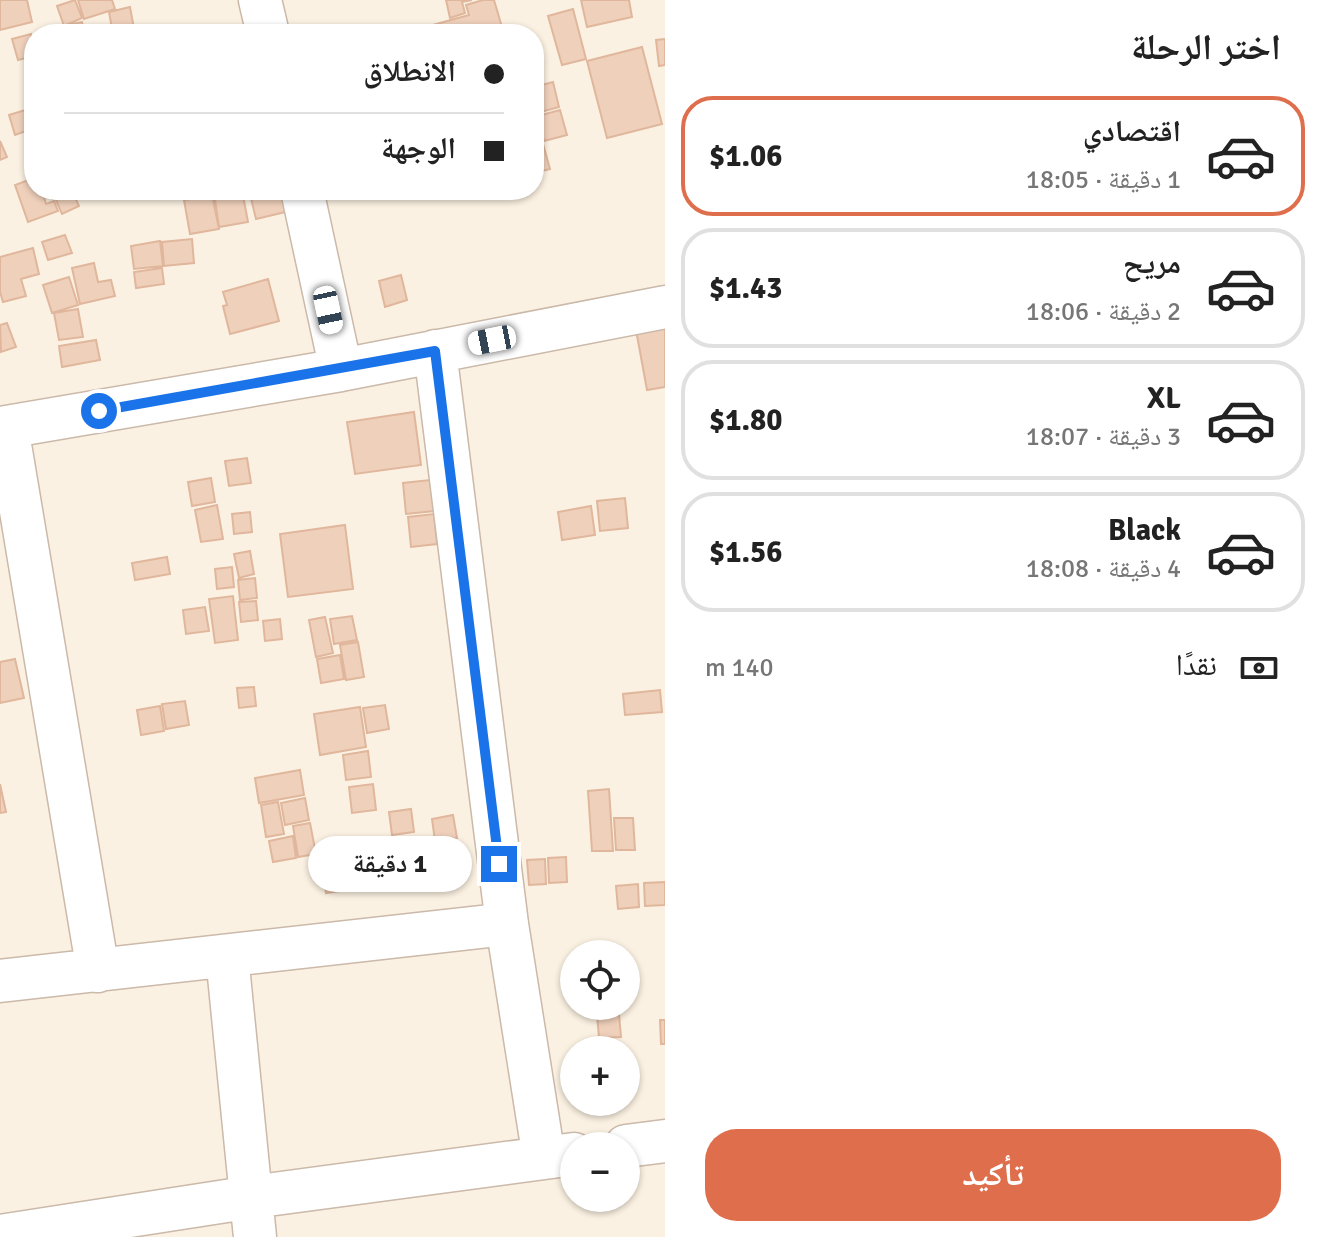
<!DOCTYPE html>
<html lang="ar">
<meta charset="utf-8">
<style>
:root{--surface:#fff;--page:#f2f2f2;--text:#222;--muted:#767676;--line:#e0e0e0;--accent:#df6f4c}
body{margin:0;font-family:Signika,"Noto Naskh Arabic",sans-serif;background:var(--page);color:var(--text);direction:rtl;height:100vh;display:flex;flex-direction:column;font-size:30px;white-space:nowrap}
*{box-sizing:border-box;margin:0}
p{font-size:26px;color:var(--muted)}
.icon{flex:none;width:44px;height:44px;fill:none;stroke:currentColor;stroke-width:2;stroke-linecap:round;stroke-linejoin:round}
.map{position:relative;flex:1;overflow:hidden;direction:ltr}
.panel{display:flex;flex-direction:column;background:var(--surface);width:656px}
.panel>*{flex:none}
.guide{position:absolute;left:24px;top:24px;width:520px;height:176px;border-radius:32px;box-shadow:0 2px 6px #0004;direction:rtl;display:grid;align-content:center;height:176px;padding:0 40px;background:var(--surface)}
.fabs{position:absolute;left:560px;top:940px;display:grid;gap:16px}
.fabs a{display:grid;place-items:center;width:80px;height:80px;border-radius:50%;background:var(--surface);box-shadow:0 2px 6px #0004;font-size:40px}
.end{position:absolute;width:36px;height:36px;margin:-18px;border:10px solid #1a73e8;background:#fff;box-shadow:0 0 0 4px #fff}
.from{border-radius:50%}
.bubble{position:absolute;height:56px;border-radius:28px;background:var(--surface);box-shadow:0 2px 6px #0004;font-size:26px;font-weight:700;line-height:56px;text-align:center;direction:rtl}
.car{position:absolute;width:24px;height:48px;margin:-24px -12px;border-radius:10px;box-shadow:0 0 6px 2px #0007;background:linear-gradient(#fff 24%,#345 0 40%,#fff 0 76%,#345 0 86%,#fff 0)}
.guide b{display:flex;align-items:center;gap:28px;height:76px;font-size:30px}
.guide b+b{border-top:2px solid var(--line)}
.guide i{width:20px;height:20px;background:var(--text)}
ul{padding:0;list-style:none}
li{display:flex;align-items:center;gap:24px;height:120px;margin:0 16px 12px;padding:0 24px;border:4px solid var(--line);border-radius:32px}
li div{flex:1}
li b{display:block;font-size:30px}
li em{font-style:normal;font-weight:700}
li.selected{border-color:var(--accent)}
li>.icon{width:72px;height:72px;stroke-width:1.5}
h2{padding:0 40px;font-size:36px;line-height:96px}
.pay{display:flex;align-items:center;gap:20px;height:88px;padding:0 40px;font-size:30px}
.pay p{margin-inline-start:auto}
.action{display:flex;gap:16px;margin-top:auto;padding:16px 40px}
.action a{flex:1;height:92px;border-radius:32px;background:var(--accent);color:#fff;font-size:32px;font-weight:700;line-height:92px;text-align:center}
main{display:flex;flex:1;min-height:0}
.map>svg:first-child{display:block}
.building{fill:#efd0bb;stroke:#e0b79c;stroke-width:2}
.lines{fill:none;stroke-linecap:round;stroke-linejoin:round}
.minor-casing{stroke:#cbb9a9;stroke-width:45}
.minor{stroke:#fff;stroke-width:42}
.route{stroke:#1a73e8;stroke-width:10}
</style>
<main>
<section class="panel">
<h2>اختر الرحلة</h2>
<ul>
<li class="selected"><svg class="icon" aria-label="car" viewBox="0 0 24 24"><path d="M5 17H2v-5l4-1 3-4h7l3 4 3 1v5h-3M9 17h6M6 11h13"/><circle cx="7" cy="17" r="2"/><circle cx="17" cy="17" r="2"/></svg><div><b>اقتصادي</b><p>1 دقيقة · 18:05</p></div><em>$1.06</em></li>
<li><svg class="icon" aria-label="car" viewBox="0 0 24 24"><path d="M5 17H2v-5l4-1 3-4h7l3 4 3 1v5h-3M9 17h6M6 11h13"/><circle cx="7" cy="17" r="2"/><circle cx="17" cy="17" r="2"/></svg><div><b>مريح</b><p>2 دقيقة · 18:06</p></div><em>$1.43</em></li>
<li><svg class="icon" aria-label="car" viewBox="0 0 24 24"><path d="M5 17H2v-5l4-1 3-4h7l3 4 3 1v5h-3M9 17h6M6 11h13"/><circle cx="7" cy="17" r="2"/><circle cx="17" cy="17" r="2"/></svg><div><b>XL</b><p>3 دقيقة · 18:07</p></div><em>$1.80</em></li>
<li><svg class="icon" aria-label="car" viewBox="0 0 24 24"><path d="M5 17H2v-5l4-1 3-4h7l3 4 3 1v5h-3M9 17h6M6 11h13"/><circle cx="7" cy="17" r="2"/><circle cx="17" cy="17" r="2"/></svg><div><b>Black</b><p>4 دقيقة · 18:08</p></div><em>$1.56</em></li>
</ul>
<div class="pay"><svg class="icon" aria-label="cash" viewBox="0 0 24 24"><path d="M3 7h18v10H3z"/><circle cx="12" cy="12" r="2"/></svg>نقدًا<p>140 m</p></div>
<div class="action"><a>تأكيد</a></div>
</section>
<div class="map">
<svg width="665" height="1237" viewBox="0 0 665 1237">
<rect width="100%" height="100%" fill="#fbf1e2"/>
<path class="building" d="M0 0H27L32 22 0 30Z
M75 0 82 18 64 26 57 6Z
M78 0H112L115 9 84 19Z
M446 0H472L462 2 465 13 450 18Z
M483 0H494L504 34H400L469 15 466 5Z
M581 0H629L632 17 587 27Z
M130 7 135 34H113L109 12Z
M573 9 586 59 562 65 548 16Z
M82 22 84 34H64L63 26Z
M57 28 60 34H39Z
M167 28 169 34H143Z
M31 34 34 56 18 60 12 39Z
M665 39V65L659 66 656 40Z
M642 47 662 124 607 138 587 61Z
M553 82 559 107 537 113 534 87Z
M32 108 34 128 15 135 9 115Z
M560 110 567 135 544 141 538 116Z
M534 118 542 141 534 143Z
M0 141 7 157 0 160Z
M543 144 550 169 534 173V147Z
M34 178V190H42L46 204 54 201 58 211 28 222 15 185Z
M49 190H69L70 191 52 199Z
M231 190H242L248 222 219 227 214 193Z
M249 190H289L294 210 256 219Z
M73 193 79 206 62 214 56 200Z
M212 195 219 229 190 234 184 200Z
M65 235 72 253 48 260 42 242Z
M192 239 194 263 164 266 162 242Z
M160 241 163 266 134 269 131 246Z
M33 248 39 274 21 279 26 296 3 302 0 292V257Z
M94 263 98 282 111 280 115 296 80 304 72 268Z
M162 268 164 284 136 288 134 272Z
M401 275 407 300 385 307 379 281Z
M69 277 78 305 52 313 43 285Z
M268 279 279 321 230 334 223 306 227 305 223 292Z
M78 309 83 337 59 340 54 313Z
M7 323 16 347 1 352 0 325Z
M665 325V387L647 390 636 330Z
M96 340 100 360 62 367 59 346Z
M414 412 421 465 355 474 347 422Z
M247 458 251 483 229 486 225 461Z
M211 478 215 502 192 506 188 482Z
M430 480 434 511 406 514 403 483Z
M625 498 628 528 600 531 597 501Z
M217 505 223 539 201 542 195 510Z
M591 506 595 535 562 540 558 512Z
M250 512 252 532 234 534 232 514Z
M434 514 437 544 411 547 408 517Z
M345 525 353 589 288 597 280 534Z
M250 551 254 574 239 578 234 554Z
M167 557 170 574 135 580 132 563Z
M232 567 234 587 217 589 215 569Z
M255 578 257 598 240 600 238 580Z
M233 596 238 640 215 643 209 599Z
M256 601 258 620 241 622 239 602Z
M205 607 209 631 186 634 183 610Z
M352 616 357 640 334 644 330 619Z
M325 617 333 653 316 657 309 620Z
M280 619 282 639 265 641 263 621Z
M358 642 364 677 346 680 340 645Z
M340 655 344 679 321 683 317 659Z
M15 659 24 698 0 703V662Z
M254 687 256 706 239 708 237 688Z
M660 690 662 712 625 715 623 694Z
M185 701 189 725 166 729 162 704Z
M385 705 389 729 367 733 363 708Z
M160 706 164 731 141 735 137 710Z
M360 707 366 747 320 755 314 714Z
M368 751 371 777 346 780 343 755Z
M300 770 304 795 259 803 255 778Z
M0 784 6 812 0 813Z
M373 784 376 810 352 813 349 787Z
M609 789 613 851H592L588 791Z
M305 798 309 820 285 825 281 803Z
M278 802 284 834 266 837 261 805Z
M411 809 414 832 392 835 389 812Z
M453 815 457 838 435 841 432 819Z
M614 818H633L635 850H616Z
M310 823 316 854 298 857 293 826Z
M293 836 296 858 273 862 269 841Z
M566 857 567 882 549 883 548 858Z
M545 859 546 884 529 885 527 860Z
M368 864 371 887 349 890 346 867Z
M344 868 347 890 326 893 322 870Z
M665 882V905L645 906 644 883Z
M638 884 639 907 618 909 616 886Z
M619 1014 621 1037 599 1038 597 1015Z
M660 1020H665V1044H661Z"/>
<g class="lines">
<defs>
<path id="minor" d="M260 0 268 34
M302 190 341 370
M435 351 507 924 544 1158
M7 427 98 971
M0 428 341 370 665 307
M227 956 255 1237
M0 981 507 924
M626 1146 665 1141
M0 1236 252 1197 574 1154"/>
</defs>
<use href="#minor" class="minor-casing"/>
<use href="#minor" class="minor"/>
</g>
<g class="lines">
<path class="route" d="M99 411 435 351 499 864"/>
</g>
</svg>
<div class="fabs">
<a><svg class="icon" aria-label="locate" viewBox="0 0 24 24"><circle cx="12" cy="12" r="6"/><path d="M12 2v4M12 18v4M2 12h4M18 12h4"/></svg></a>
<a>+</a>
<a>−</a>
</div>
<i class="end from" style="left:99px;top:411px"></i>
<i class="end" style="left:499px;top:864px"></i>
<div class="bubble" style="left:308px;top:836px;width:164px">1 دقيقة</div>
<i class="car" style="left:328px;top:310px;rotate:168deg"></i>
<i class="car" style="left:492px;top:340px;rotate:259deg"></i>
<div class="guide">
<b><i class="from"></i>الانطلاق</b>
<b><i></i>الوجهة</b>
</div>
</div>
</main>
